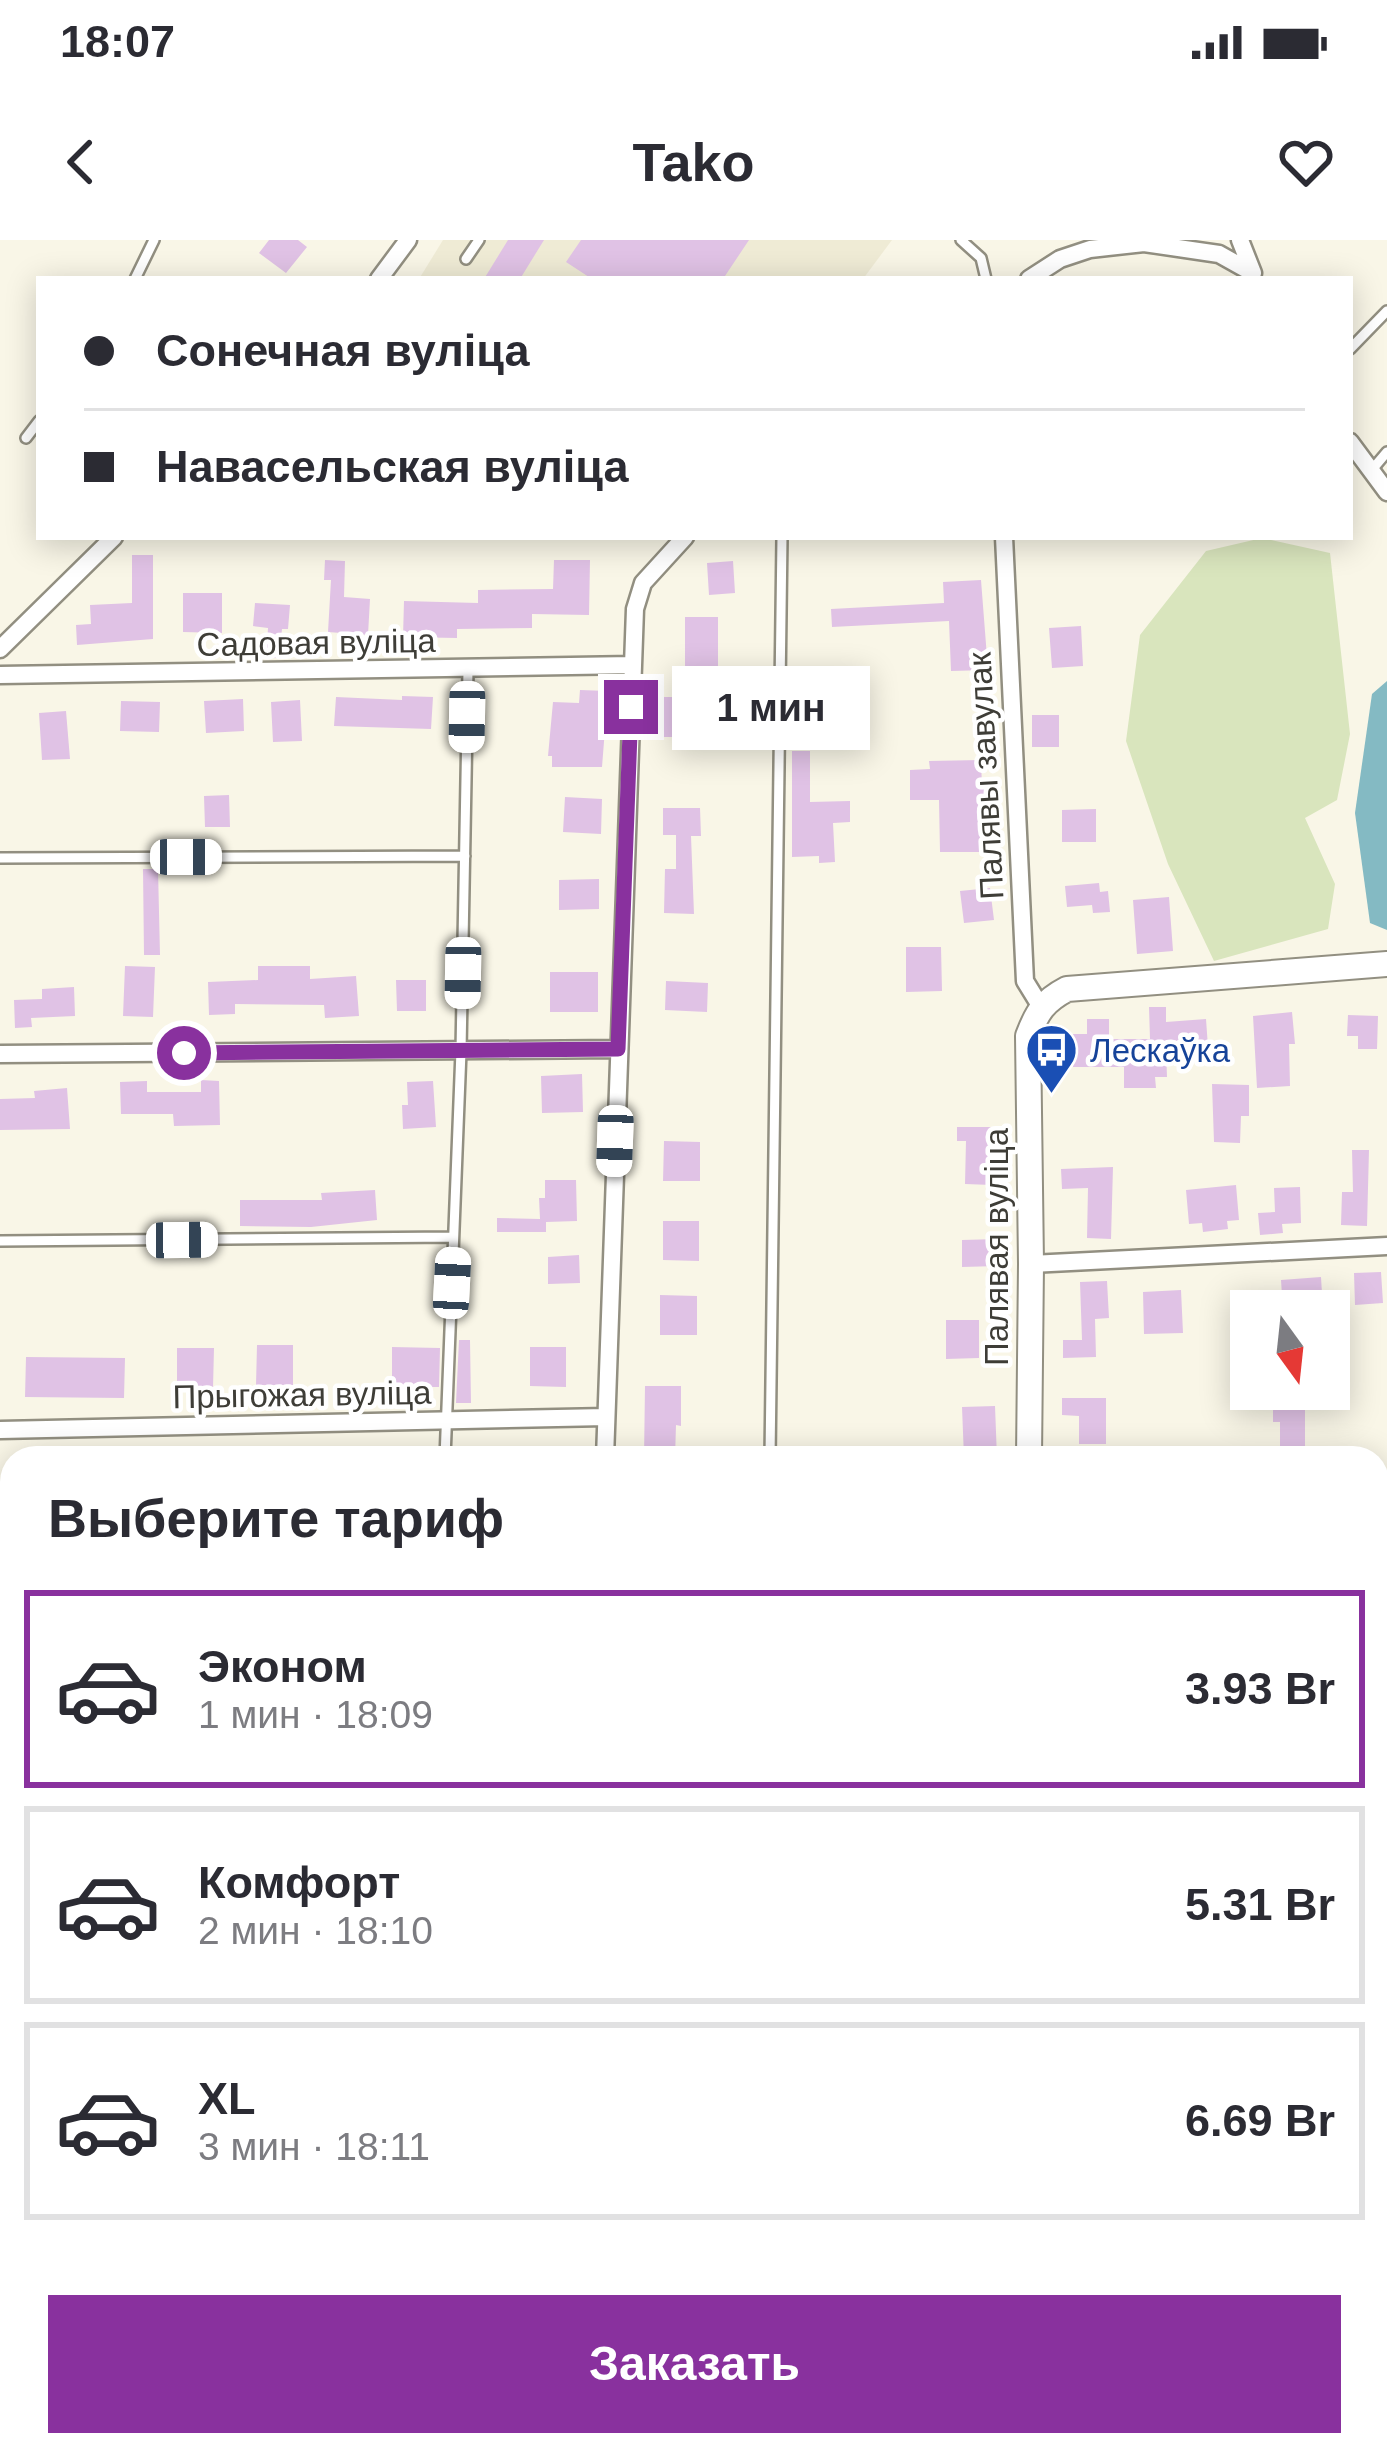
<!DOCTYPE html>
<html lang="ru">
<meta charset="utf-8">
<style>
:root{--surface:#fff;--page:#f7f7f7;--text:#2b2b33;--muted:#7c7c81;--line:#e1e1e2;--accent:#89319e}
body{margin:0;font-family:Arial,sans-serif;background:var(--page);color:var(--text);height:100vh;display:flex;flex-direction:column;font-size:45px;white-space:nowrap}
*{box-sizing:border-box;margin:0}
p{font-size:39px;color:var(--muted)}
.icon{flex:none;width:66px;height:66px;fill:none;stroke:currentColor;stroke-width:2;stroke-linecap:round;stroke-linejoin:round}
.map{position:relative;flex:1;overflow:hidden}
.details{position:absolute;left:0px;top:1206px;width:1389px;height:1011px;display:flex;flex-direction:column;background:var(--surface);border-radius:36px 36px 0 0;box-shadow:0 6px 30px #0003}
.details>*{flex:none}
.top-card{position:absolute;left:36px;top:36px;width:1317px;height:264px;border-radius:0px;box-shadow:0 6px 30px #0003;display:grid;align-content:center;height:264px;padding:0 48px;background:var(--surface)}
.needle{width:78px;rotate:165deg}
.controls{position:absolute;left:1230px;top:1050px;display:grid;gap:24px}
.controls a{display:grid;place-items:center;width:120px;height:120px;border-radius:0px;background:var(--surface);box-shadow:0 6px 30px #0003;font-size:60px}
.end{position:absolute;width:54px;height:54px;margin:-27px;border:15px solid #89319e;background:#fff;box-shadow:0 0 0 6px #fff}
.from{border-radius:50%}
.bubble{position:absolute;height:84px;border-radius:0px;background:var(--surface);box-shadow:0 6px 30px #0003;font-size:39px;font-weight:800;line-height:84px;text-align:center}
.car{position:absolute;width:36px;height:72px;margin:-36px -18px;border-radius:15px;box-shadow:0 0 9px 3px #0007;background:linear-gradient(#fff 24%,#345 0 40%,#fff 0 76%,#345 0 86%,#fff 0)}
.top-card b{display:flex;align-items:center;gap:42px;height:114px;font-size:45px}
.top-card b+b{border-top:3px solid var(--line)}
.top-card i{width:30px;height:30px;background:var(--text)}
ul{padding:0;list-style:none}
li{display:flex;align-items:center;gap:36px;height:198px;margin:0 24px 18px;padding:0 24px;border:6px solid var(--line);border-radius:0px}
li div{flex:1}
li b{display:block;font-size:45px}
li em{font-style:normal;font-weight:800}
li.active{border-color:var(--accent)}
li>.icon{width:108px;height:108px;stroke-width:1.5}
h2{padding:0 48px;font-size:54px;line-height:144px}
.cta{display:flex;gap:24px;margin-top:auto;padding:24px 48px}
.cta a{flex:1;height:138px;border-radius:0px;background:var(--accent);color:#fff;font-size:48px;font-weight:800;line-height:138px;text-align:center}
.status{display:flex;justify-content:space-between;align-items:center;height:84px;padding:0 60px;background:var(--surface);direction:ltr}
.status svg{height:33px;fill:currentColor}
header{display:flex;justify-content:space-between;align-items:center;height:156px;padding:0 48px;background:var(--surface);font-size:54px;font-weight:800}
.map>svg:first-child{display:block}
.built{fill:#efebd5}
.green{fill:#d9e5bd}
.water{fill:#84bac3}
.building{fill:#e0c2e5}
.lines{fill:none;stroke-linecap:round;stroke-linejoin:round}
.lane-casing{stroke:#928f81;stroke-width:14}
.street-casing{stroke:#928f81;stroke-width:21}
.secondary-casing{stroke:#928f81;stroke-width:28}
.lane{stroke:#fff;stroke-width:9}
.street{stroke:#fff;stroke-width:16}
.secondary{stroke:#fff;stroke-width:24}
.route{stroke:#89319e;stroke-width:15}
.labels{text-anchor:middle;stroke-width:9;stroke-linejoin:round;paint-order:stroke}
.street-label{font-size:33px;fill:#3e3d37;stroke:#fff}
.transit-label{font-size:33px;fill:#164399;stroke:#fff;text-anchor:start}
</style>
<div class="status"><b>18:07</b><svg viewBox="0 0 49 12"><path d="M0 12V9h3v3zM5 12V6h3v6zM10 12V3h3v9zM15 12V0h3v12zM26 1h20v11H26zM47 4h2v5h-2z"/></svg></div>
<header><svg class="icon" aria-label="back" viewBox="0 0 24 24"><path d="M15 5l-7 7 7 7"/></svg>Tako<svg class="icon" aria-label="heart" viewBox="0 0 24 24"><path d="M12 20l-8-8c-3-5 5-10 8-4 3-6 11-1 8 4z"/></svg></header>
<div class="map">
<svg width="1387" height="2216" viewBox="0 0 1387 2216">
<rect width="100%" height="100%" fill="#f9f6e7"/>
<path class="built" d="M443 0H892L863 39H419Z"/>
<path class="green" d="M1262 298 1330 313 1350 494 1337 560 1305 578 1335 644 1328 689 1214 721 1168 624 1126 501 1140 395 1206 311Z
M12 1988V2205H870L891 2216H0V2001Z"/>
<path class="water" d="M1387 441V690L1370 683 1355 573 1372 454Z"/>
<path class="building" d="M269 0H298L307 7 286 33 259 13Z
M508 0H544L520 39H484Z
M581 0H749L723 39H592L566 22Z
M132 315H153V399L77 405 76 385 91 384 90 365 132 363Z
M325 320 345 321 344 357 370 359 368 395 328 392 331 340H324Z
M554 320H590L589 375 532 374V388L457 389V398L403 397 404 361 478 363V350L553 349Z
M733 321 735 353 709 355 707 323Z
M981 340 988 430 951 431 949 381 832 387 831 369 944 363 943 342Z
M183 353H222V393L183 392Z
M255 363 290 365 288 389H282L279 418H266L268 388 253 386Z
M685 377H718V432H685Z
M1081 386 1083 426 1052 428 1049 388Z
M580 450 608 451 602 527H552V516H548L553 462 579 463Z
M402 456 433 457 431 489 334 486 336 457 402 460Z
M660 457H697L696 497H660Z
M243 459 244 491 206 493 204 461Z
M300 460 302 501 273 502 271 462Z
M121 461 160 462 159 492 120 491Z
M66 471 70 519 42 520 39 473Z
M1032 475H1059V507H1032Z
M792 511H810V562L850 561V582L833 583 835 622 819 623V616L792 617Z
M981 520 982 547H996V580H983V612H940L939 560H910V530L930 529 929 521Z
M229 555 230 587H205L204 556Z
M565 557 602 559 601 594 563 592Z
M663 568H700L701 596H691L694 674 664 673 665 629H676V595H663Z
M1096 569V602H1062V570Z
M143 629H158L160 715H144Z
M599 639V669L559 670V640Z
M1099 643 1100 652 1108 651 1110 672 1093 673 1092 665 1067 667 1065 646Z
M990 648 994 680 964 683 960 651Z
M1169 657 1173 711 1137 714 1133 660Z
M906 707H941L942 751 906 752Z
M125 726 155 727 153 777 123 776Z
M258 726H310V739L356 736 359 776 325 778 324 765 235 764V774L209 775 208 742 258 740Z
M550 732H598V772H550Z
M396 740H426V771H397Z
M666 741 708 743 707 772 665 770Z
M74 747 75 776 31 778 32 787 15 788 14 760 42 759V749Z
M1149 767H1166V782L1206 779 1208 807 1166 809 1167 837H1155L1156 848H1124V827H1073V794H1087V779H1109V799H1150Z
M1292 772 1295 804H1289L1290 846 1257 848 1253 776Z
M1348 775 1378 776 1377 809H1358V796H1347Z
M582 834 583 872 542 873 541 836Z
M201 840 219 841 220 885 174 886 173 874H121L120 842 147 841V852H201Z
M433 841 436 887 403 889 402 865H408L407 842Z
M1212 844 1249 845V876H1241L1240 903 1214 902Z
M67 848 70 889 0 890V859L35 858 34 851Z
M957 887H993L992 945 965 944 966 901H957Z
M664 901 700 902V941H663Z
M1352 910H1369L1367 986 1341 985 1342 952H1353Z
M1113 927 1111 999 1087 998 1088 948 1062 949 1061 929Z
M545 940H576L577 981 546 982V992H497V978L540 979 539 958H545Z
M1236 945 1239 980 1227 981 1228 989 1203 992 1202 983 1189 984 1186 950Z
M1300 947 1301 983 1282 984 1283 993 1260 995 1258 973 1275 972 1274 948Z
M375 950 377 980 311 987 240 986V960H322L321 953Z
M663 981H699V1021L663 1020Z
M998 999V1026L962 1027V1000Z
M579 1015 580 1043 548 1044V1017Z
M1381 1032 1383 1063 1355 1065 1354 1033Z
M1321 1037 1323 1070 1283 1071 1281 1040Z
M1107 1041 1109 1078 1095 1079 1096 1117 1063 1118V1100H1082L1080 1042Z
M1181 1050 1183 1093 1144 1094 1143 1052Z
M660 1055 697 1056V1095H660Z
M946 1080H979V1118L946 1119Z
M459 1100H470L471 1163H456Z
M257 1105H293V1145H256Z
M392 1107 440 1108 439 1147H392Z
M530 1107H566V1147L530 1146Z
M177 1108H214L213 1148H177Z
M26 1117 125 1118 124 1158 25 1157Z
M645 1146H681V1186L676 1185 675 1218H644Z
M1062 1158H1106V1204H1079V1176L1062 1175Z
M1273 1158H1305V1207H1280V1182H1273Z
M995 1166 997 1218H964L962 1167Z"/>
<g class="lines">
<defs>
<path id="lane" d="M961 0 981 18 986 39
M466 19 479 0
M135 39 154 0
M1350 109 1387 71
M26 198 39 181
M1370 232 1387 212
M0 618 465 616
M0 1001 453 997
M445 1218 461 811 468 430
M770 1218 782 297
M0 1373H12
M0 1928 12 1899
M1022 2216 1023 2205"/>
<path id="street" d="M1240 0 1253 33
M379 39 408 0
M1029 39 1060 19 1090 9 1144 3 1219 14 1253 33
M1350 202 1387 252
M1004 297 1025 741 1041 767
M0 409 114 297
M0 435 633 425
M0 814 618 809
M1031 1024 1387 1006
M0 1190 606 1177
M605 1218 635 369 643 343 685 297
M1377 1252H1387
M1377 1685 1387 1684
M910 2205 930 2216
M985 2216V2205"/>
<path id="secondary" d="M1029 1218 1031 1024 1028 796C1037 772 1044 761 1067 749L1387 724
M0 1594H12"/>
</defs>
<use href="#lane" class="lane-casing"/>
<use href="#street" class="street-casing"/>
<use href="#secondary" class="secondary-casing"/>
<use href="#lane" class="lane"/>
<use href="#street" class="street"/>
<use href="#secondary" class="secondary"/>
</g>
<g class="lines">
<path class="route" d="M184 813 618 809 631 467"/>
</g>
<defs>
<symbol id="bus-pin" viewBox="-11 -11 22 30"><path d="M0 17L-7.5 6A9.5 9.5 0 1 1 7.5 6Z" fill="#1a4fb4" stroke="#fff"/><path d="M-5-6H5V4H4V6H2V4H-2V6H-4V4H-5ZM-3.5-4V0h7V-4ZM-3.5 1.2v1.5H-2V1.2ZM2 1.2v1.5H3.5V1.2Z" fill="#fff"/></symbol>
</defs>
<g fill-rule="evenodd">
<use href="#bus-pin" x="1022" y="780" width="59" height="81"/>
</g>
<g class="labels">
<g class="street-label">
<text transform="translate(316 402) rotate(-1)" y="12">Садовая вуліца</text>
<text transform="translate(985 536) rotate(-93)" y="12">Палявы завулак</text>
<text transform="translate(996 1007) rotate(-90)" y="12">Палявая вуліца</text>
<text transform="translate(302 1154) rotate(-1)" y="12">Прыгожая вуліца</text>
</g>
<g class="transit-label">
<text x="1090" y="822">Лескаўка</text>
</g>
</g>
</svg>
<div class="controls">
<a><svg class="needle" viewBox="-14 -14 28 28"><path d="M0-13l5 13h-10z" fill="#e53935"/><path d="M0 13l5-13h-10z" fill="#7c7c81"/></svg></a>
</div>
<i class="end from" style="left:184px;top:813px"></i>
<i class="end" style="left:631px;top:467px"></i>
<div class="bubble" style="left:672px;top:426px;width:198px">1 мин</div>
<i class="car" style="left:467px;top:477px;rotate:181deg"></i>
<i class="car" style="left:186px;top:617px;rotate:90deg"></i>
<i class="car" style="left:463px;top:733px;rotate:181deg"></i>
<i class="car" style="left:615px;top:901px;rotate:182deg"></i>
<i class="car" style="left:182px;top:1000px;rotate:89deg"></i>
<i class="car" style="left:452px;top:1043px;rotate:3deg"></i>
<div class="top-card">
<b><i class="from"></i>Сонечная вуліца</b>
<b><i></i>Навасельская вуліца</b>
</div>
<section class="details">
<h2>Выберите тариф</h2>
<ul>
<li class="active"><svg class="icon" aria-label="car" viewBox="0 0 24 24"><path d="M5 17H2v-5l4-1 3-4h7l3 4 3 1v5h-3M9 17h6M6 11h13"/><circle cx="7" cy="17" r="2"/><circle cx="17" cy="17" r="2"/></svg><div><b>Эконом</b><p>1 мин · 18:09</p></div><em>3.93 Br</em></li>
<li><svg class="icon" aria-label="car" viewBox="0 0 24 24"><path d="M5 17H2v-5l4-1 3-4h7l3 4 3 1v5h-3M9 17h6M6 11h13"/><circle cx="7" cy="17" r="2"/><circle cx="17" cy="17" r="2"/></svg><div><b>Комфорт</b><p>2 мин · 18:10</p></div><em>5.31 Br</em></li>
<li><svg class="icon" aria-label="car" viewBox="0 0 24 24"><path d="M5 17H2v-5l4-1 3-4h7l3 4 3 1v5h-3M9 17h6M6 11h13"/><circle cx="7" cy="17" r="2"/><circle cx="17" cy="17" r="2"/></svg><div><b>XL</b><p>3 мин · 18:11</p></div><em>6.69 Br</em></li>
</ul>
<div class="cta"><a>Заказать</a></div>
</section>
</div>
